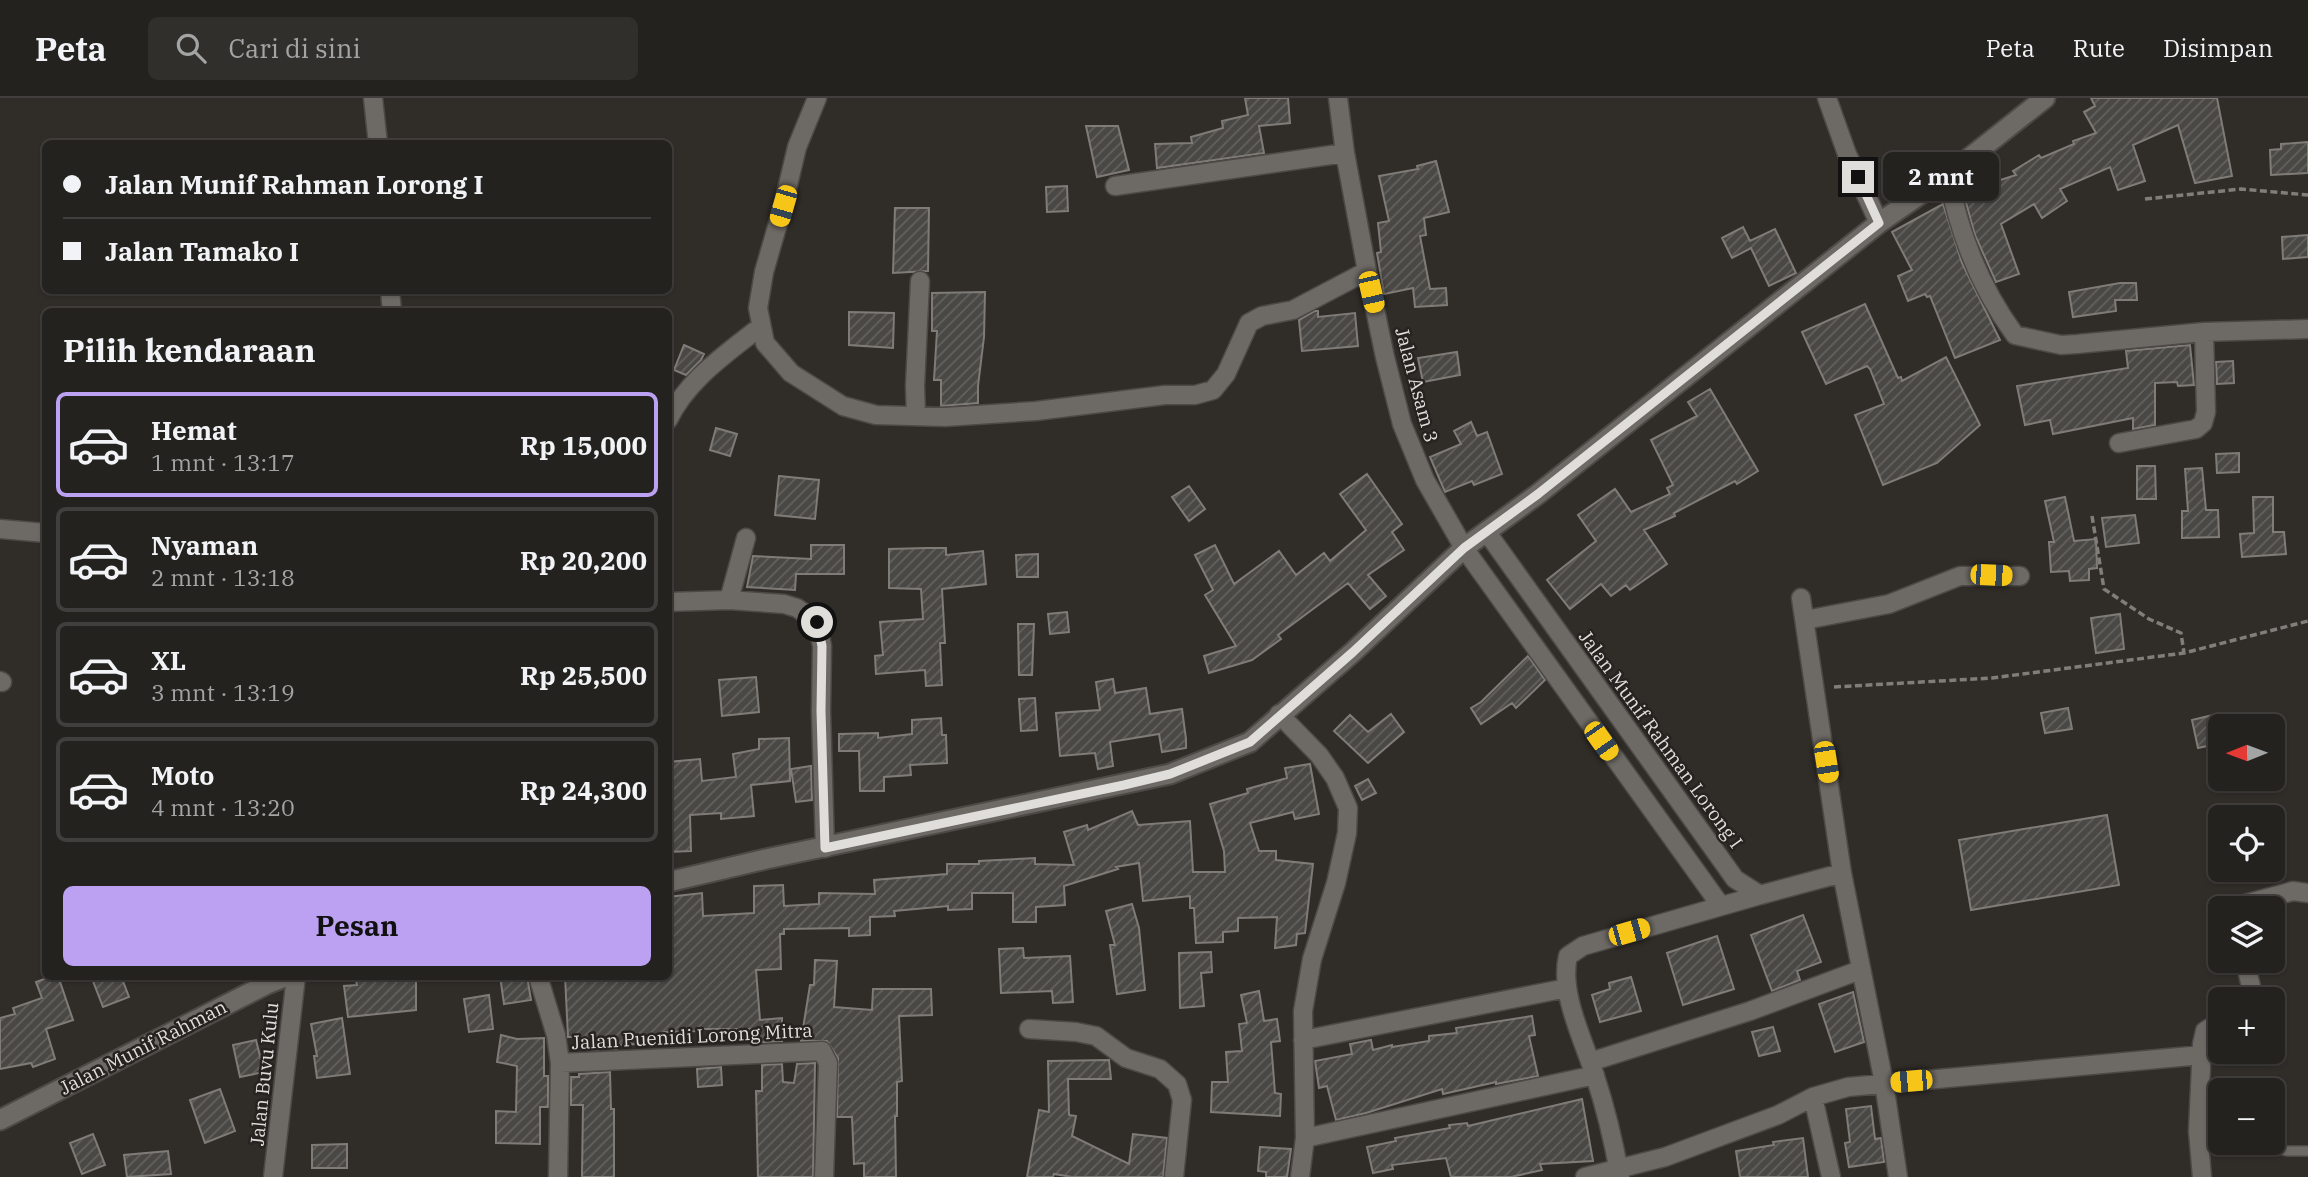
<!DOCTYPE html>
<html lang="id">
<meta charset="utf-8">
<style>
:root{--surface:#24221f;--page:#302f2c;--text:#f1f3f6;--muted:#a3a4a4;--line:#413f3d;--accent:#bca0f2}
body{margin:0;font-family:"IBM Plex Serif",serif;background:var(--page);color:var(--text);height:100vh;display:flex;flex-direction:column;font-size:26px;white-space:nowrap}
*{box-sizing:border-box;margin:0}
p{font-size:23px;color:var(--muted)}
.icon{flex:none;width:38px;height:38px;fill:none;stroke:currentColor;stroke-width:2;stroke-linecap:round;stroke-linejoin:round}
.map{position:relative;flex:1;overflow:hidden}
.details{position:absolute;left:42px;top:210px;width:630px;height:672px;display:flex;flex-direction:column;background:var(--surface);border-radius:10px;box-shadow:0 2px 5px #0004,0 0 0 2px var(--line)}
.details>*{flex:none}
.top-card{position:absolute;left:42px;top:42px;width:630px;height:154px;border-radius:10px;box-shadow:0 2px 5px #0004,0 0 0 2px var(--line);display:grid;align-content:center;height:154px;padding:0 21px;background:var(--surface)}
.needle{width:46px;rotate:269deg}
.tools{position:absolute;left:2208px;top:616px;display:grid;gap:14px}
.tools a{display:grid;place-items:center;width:77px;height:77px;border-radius:10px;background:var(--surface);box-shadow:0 2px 5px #0004,0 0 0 2px var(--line);font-size:35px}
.end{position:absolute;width:32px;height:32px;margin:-16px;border:9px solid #dfdedb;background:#111;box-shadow:0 0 0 4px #111}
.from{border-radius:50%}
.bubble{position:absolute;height:49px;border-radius:10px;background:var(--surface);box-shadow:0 2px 5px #0004,0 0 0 2px var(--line);font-size:23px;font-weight:800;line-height:49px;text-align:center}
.car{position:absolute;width:21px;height:42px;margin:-21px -10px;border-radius:9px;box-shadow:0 0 5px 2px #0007;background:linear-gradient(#f5c518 24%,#345 0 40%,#f5c518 0 76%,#345 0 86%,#f5c518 0)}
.top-card b{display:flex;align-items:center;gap:24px;height:66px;font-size:26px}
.top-card b+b{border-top:2px solid var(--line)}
.top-card i{width:18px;height:18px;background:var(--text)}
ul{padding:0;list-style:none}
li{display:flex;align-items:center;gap:21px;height:105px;margin:0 14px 10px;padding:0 7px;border:4px solid var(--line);border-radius:10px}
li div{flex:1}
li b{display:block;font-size:26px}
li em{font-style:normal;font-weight:800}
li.current{border-color:var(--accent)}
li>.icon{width:63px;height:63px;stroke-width:1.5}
h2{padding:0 21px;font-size:32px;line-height:84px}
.primary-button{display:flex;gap:14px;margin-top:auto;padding:14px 21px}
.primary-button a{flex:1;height:80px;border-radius:10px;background:var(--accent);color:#111;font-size:28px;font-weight:800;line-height:80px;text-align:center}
header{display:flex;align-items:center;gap:42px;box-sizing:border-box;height:98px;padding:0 35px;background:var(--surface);border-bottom:2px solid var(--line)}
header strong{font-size:33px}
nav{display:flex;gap:38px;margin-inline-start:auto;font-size:24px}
.search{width:490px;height:63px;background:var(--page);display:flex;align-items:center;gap:18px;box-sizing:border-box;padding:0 24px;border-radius:10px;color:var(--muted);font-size:26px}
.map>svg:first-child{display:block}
.building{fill:url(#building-hatch);stroke:#7f7c78;stroke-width:2}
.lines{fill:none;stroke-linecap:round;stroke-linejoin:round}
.service-casing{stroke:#4c4946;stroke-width:12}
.minor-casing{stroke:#4c4946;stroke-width:21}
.tertiary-casing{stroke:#4c4946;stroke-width:23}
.path{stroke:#807d7a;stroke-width:3.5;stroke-dasharray:7 3.5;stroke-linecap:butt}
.service{stroke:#6d6965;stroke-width:9}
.minor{stroke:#6d6965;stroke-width:18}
.tertiary{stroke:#6d6965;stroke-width:19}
.route{stroke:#dfdedb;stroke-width:9}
.labels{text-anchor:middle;stroke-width:5;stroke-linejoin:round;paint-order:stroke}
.street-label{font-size:19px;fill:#dfdedb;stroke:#262320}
</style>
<header>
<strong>Peta</strong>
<div class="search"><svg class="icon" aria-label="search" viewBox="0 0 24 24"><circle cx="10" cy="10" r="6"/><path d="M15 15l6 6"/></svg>Cari di sini</div>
<nav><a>Peta</a><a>Rute</a><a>Disimpan</a></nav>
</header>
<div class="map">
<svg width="2308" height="1079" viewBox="0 0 2308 1079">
<defs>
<pattern id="building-hatch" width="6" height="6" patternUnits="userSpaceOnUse" patternTransform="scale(1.75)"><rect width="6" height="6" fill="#4a4844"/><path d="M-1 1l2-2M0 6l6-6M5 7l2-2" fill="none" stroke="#64625e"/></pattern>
</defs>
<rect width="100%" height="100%" fill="#302d29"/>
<path class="building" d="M1245 0H1288L1290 25 1259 28 1264 55 1157 70 1155 46 1192 45 1191 39 1223 30 1222 23 1248 17Z
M2091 0H2217L2232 78 2195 85 2178 27 2133 47 2145 83 2118 92 2110 69 2060 91 2067 103 2042 120 2034 106 2001 126 2019 176 1996 184 1975 137 1963 94 2016 77 2013 73 2039 57 2041 60 2074 46 2073 43 2096 35 2084 14 2095 8Z
M1086 28H1118L1129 72 1097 79Z
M2308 44V75L2271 77 2270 52 2281 51V46Z
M1436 63 1449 114 1424 120 1426 137 1420 138 1430 191 1446 190 1447 207 1415 209 1413 190 1384 196 1377 155 1381 154 1378 125 1389 123 1379 78 1418 71 1417 68Z
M1067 88 1068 113 1047 114 1046 89Z
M1943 106 1962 165 2000 242 1955 260 1930 198 1927 199 1925 196 1908 203 1898 178 1912 172 1892 134Z
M895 110H929L928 173 893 175Z
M1743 129 1750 143 1775 131 1796 175 1769 188 1751 150 1732 160 1722 140Z
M2308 137V159L2283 161 2282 139Z
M2120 185H2136L2137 202H2115L2116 213 2073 219 2069 194Z
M985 194 984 239 978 288V305L941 308V282H934L937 233H932V195Z
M1865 206 1898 280 1901 279 1902 283 1946 259 1980 327 1937 365 1883 387 1855 317 1884 306 1870 271 1867 268 1826 286 1802 234Z
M1315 213H1318V219L1355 215 1358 248 1302 253 1299 222Z
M849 214 894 215 893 250 849 247Z
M684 247 704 256 701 262 686 277 674 272Z
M2190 247 2194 287 2178 288 2177 284 2155 285V327L2133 331V320L2053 336 2050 322 2025 327 2017 288 2128 270 2126 253Z
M1457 254 1460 277 1423 284 1418 260Z
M2233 263 2234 285 2217 286 2216 264Z
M1710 291 1758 373 1737 386 1735 383 1674 415 1675 418 1644 432 1667 466 1630 492 1626 487 1611 498 1601 486 1570 511 1547 482 1596 443 1578 417 1615 391 1631 414 1670 396 1667 390 1673 387 1651 342 1697 318 1688 304Z
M1471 324 1477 338 1487 334 1502 376 1474 387 1472 383 1445 394 1430 359 1461 346 1454 333Z
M716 330 737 336 730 358 710 352Z
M2239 355V374L2217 375 2216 356Z
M2137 368H2155L2156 401H2137Z
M2202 370 2206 412H2218L2219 439 2182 440V413H2188L2185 371Z
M1367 376 1402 426 1392 434 1404 452 1368 477 1386 498 1370 511 1348 485 1278 537 1281 541 1252 562 1209 575 1204 558 1236 548 1205 497 1213 492 1195 457 1215 447 1234 486 1279 453 1296 477 1324 455 1330 463 1366 432 1340 396Z
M779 378 819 382 815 421 775 417Z
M1189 388 1205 411 1189 423 1172 399Z
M2065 399 2074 443 2096 441 2097 470 2089 471V482L2070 483 2069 473 2051 474 2049 444H2054L2045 403Z
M2253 399H2273V434H2284L2286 456 2242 459 2240 436 2254 435Z
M2135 417 2139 445 2106 449 2102 420Z
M811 447H844V476H796L795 492 747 489 753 458 811 461Z
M927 450H946V457L983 453 986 486 942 491 945 545H940L942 587 926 588 925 572 876 576 875 558 883 557 880 524 923 521 921 491 889 490V451Z
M1038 456V479H1017L1016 457Z
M1067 514 1069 534 1050 536 1048 516Z
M2120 516 2124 551 2096 555 2091 520Z
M1018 526H1034L1032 577H1019Z
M1528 558 1545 582 1516 610 1512 605 1481 626 1471 610 1481 604Z
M756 579 759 614 722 618 719 582Z
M1113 581 1115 595 1146 590 1150 616 1182 611 1186 641V650L1162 654 1159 636 1110 644 1113 668 1098 671 1095 655 1060 658 1056 615 1100 612 1096 584Z
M1035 600 1037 632 1021 633 1019 601Z
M2068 610 2072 631 2045 635 2041 615Z
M2221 615V645L2198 650 2192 622Z
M1391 616 1404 634 1368 665 1334 633 1350 617 1368 634Z
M941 620 942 637H946L947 665 910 667 911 677 884 679V693H860L859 653H839V636L878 635V640L912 636V622Z
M789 640 790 683 751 687 754 718 721 721V715L690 717 691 753 668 754V664L700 661 702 683 736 679 733 656 759 651V641Z
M1310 666 1319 716 1295 721 1293 714 1250 725 1259 753H1276V762L1313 766 1305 835 1297 836 1296 847 1275 850 1277 819 1238 820V833L1223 834V844L1196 845 1194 810H1190V798L1143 803 1139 765 1116 769 1118 771 1064 788 1065 807 1036 809V824H1013V795H972V811L948 812V808L894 813 895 818 870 819V837L849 838V830L784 831V836H780L781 871 756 872 760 922 782 920V943L760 944V931H700V933L664 934V937H660V945L617 947V951L588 952 587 939H568L565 878H668V799L702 795 703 818 754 815V788L783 787 784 808 819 806V795L875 796 874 782 947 776V766H979V763L1035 760V766L1074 767 1064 734 1087 727 1088 732 1132 713 1138 727 1190 723 1193 774H1225L1224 753 1210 706 1248 695 1247 691 1287 680 1285 670Z
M811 668 812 702 796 704 791 671Z
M1368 681 1376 695 1362 702 1355 688Z
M2107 717 2119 787 1971 812 1959 742Z
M1132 806 1139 830 1145 892 1117 896 1110 847H1115L1106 813Z
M1803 817 1821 864 1797 873 1800 882 1772 893 1751 837Z
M1717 838 1734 891 1683 907 1667 855Z
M1023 850 1024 860 1070 858 1073 904 1053 905 1052 893 1001 895 999 851Z
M1211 854 1212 874 1201 875 1204 908 1180 910 1179 855Z
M815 862 837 863 834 909 872 912 873 891H931L932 917 899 918 902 983 897 984V1018H895L896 1079H864V1065L854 1066 852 1019H837L838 960 827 943H801L810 887H814Z
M52 878H58L73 922 46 931 55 961 33 969 31 965 0 971V920L15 916 13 910 42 900 36 884Z
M91 878H121L129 899 103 909Z
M355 878H416V912L348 919 344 888 357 887Z
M500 878H527L531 902 504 906Z
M1631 879 1641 913 1600 924 1592 897 1610 891 1609 885Z
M1259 893 1264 923 1277 921 1280 943 1271 944 1275 995 1281 996 1280 1018 1211 1014 1212 984H1228L1226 954 1242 953 1239 926 1247 925 1241 897Z
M1853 894 1864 944 1835 954 1819 906Z
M489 897 493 931 469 934 464 901Z
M1532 918 1535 937 1529 938 1538 978 1496 986V984L1443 996 1442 991 1366 1015 1336 1022 1327 988 1319 990 1315 963 1352 956 1350 946 1371 942 1373 952 1392 947V949L1429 943V938L1457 935 1456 930Z
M342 920 350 976 317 980 314 958H317L311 926Z
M1773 929 1780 953 1759 958 1752 934Z
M501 937 517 941 544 940V978H548V1009H540V1046L496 1045V1013L516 1014 517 968 497 964Z
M256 942 264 974 240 979 233 947Z
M1109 962 1111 981H1068L1069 1017 1076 1018 1072 1038 1129 1066 1133 1036 1167 1040 1163 1079H1072L1054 1076 1053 1079H1027L1039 1012 1049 1014 1048 963Z
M815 965 813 1079H758L756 993H762V967L782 966 783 984 794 985 797 966Z
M721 969 722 987 698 989 697 971Z
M610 974 611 1011H614V1079H582L583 1007H571V979H579V976Z
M220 991 235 1033 205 1045 190 1002Z
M1582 1001 1593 1063 1540 1066 1542 1072 1511 1079H1451L1446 1060 1392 1067 1393 1071 1373 1075 1367 1049 1396 1043 1395 1040 1450 1030 1449 1027 1467 1025 1468 1028Z
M1871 1008 1875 1041 1881 1040 1884 1064 1849 1069 1845 1045 1850 1044 1846 1011Z
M93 1036 105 1067 82 1076 70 1045Z
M1803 1040 1808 1079H1740L1736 1053 1774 1047 1773 1044Z
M347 1046V1070H312V1047Z
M1260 1049 1291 1051 1287 1079H1266V1074L1258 1073Z
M168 1053 171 1076 127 1079 124 1057Z"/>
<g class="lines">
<defs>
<path id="service" d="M2198 1033 2221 1038
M2250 1045 2287 1053H2308"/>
<path id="minor" d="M373 0 378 46
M817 0 797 49 783 108 764 174 758 210 765 245 791 275 843 308 876 317 945 319 1036 313 1165 297H1195L1213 292 1226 276 1249 225 1262 218 1293 212 1367 173
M1338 0 1345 55 1367 173 1385 259 1402 326 1425 382 1464 450 1721 808
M1827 0 1847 56 1879 125
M1948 77C1959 136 1979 188 2015 237L2061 247 2077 246 2204 234 2308 231
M1115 88 1345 55
M390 192 392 214
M916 318 915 288 920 183
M668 322C687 282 727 255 760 229
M2119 345 2196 331 2203 325 2206 314 2204 234
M0 431 46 435
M1486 433 1735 781 1760 797 1842 775
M1801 500 1842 775 1884 985 1898 1079
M729 502 746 440
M668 504 729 502 784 506 797 510 817 524 822 548 821 613 825 750
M1805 522 1889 506 1960 478H2020
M0 583 2 584
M1279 616 1319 657 1335 680 1348 710 1347 735 1336 785 1312 861 1303 913 1305 1040 1300 1079
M2238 810V808L2293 793 2308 795
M2245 863 2252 893 2251 901
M538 878 556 937 560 965 558 1079
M1029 931 1076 934 1096 938 1126 960 1160 971 1177 986 1182 1002 1174 1079
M1303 942 1567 890
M1590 964 1750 913 1860 872
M560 965 822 953 828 965 824 1079
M1813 999 1831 1079
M1305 1040 1595 977
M273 1079 296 878
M1585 1079 1665 1059 1778 1017 1813 999 1848 989 2202 957
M1620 1079C1614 1046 1606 1011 1595 978 1584 943 1559 895 1568 858L1583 848 1760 797
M2202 1079 2198 1033 2202 946 2205 933 2221 923"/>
<path id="tertiary" d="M668 784 766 761 1170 676 1250 644 1353 554 1464 450 1538 396 1879 125 1948 77 2045 0
M0 1022 267 886 287 878"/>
</defs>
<use href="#service" class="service-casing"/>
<use href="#minor" class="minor-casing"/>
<use href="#tertiary" class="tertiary-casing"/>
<path class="path" d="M2145 101 2241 91 2308 97
M2092 418 2104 491 2149 521 2181 535 2184 555
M1834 589 1992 580 2184 555 2308 523"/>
<use href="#service" class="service"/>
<use href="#minor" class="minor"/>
<use href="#tertiary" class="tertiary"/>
</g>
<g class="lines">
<path class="route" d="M817 524 822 548 821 613 825 750 1124 687 1170 676 1250 644 1353 554 1464 450 1538 396 1879 125 1858 79"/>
</g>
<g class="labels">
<g class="street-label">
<text transform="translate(1417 287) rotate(75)" y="7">Jalan Asam 3</text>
<text transform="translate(1661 641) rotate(54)" y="7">Jalan Munif Rahman Lorong I</text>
<text transform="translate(692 938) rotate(-3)" y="7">Jalan Puenidi Lorong Mitra</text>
<text transform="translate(143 949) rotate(-27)" y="7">Jalan Munif Rahman</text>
<text transform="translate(264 976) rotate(-84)" y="7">Jalan Buvu Kulu</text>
</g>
</g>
</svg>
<div class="tools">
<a><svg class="needle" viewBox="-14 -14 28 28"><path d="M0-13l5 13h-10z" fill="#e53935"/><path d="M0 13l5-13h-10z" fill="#a3a4a4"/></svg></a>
<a><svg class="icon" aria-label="locate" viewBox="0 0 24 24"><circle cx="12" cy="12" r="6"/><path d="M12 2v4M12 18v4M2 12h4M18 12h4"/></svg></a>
<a><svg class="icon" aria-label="layers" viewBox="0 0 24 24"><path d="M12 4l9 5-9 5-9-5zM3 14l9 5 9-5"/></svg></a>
<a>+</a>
<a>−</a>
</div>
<i class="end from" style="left:817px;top:524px"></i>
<i class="end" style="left:1858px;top:79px"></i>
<div class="bubble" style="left:1883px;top:54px;width:116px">2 mnt</div>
<i class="car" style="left:783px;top:108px;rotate:196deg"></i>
<i class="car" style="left:1371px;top:194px;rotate:167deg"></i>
<i class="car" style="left:1991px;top:477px;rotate:92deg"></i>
<i class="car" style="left:1601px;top:643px;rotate:145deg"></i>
<i class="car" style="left:1826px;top:664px;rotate:171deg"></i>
<i class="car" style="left:1629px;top:834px;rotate:74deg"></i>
<i class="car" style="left:1911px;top:983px;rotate:265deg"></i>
<div class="top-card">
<b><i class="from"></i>Jalan Munif Rahman Lorong I</b>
<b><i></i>Jalan Tamako I</b>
</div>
<section class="details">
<h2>Pilih kendaraan</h2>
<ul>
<li class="current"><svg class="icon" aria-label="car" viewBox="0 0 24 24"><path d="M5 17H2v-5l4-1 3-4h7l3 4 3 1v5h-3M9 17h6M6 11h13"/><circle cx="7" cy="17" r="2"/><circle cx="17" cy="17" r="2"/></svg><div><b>Hemat</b><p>1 mnt · 13:17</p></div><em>Rp 15,000</em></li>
<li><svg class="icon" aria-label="car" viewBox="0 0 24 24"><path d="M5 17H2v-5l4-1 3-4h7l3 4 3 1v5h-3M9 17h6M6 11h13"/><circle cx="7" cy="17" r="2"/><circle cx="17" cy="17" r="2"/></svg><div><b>Nyaman</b><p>2 mnt · 13:18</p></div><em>Rp 20,200</em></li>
<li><svg class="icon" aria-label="car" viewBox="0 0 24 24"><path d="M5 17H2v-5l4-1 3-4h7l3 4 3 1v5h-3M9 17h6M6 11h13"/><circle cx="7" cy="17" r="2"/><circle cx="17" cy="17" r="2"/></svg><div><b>XL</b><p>3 mnt · 13:19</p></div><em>Rp 25,500</em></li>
<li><svg class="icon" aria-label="car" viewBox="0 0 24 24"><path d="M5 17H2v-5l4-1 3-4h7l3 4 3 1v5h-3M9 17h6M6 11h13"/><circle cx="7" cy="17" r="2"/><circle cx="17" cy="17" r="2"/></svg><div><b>Moto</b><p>4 mnt · 13:20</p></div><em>Rp 24,300</em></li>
</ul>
<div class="primary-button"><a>Pesan</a></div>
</section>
</div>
